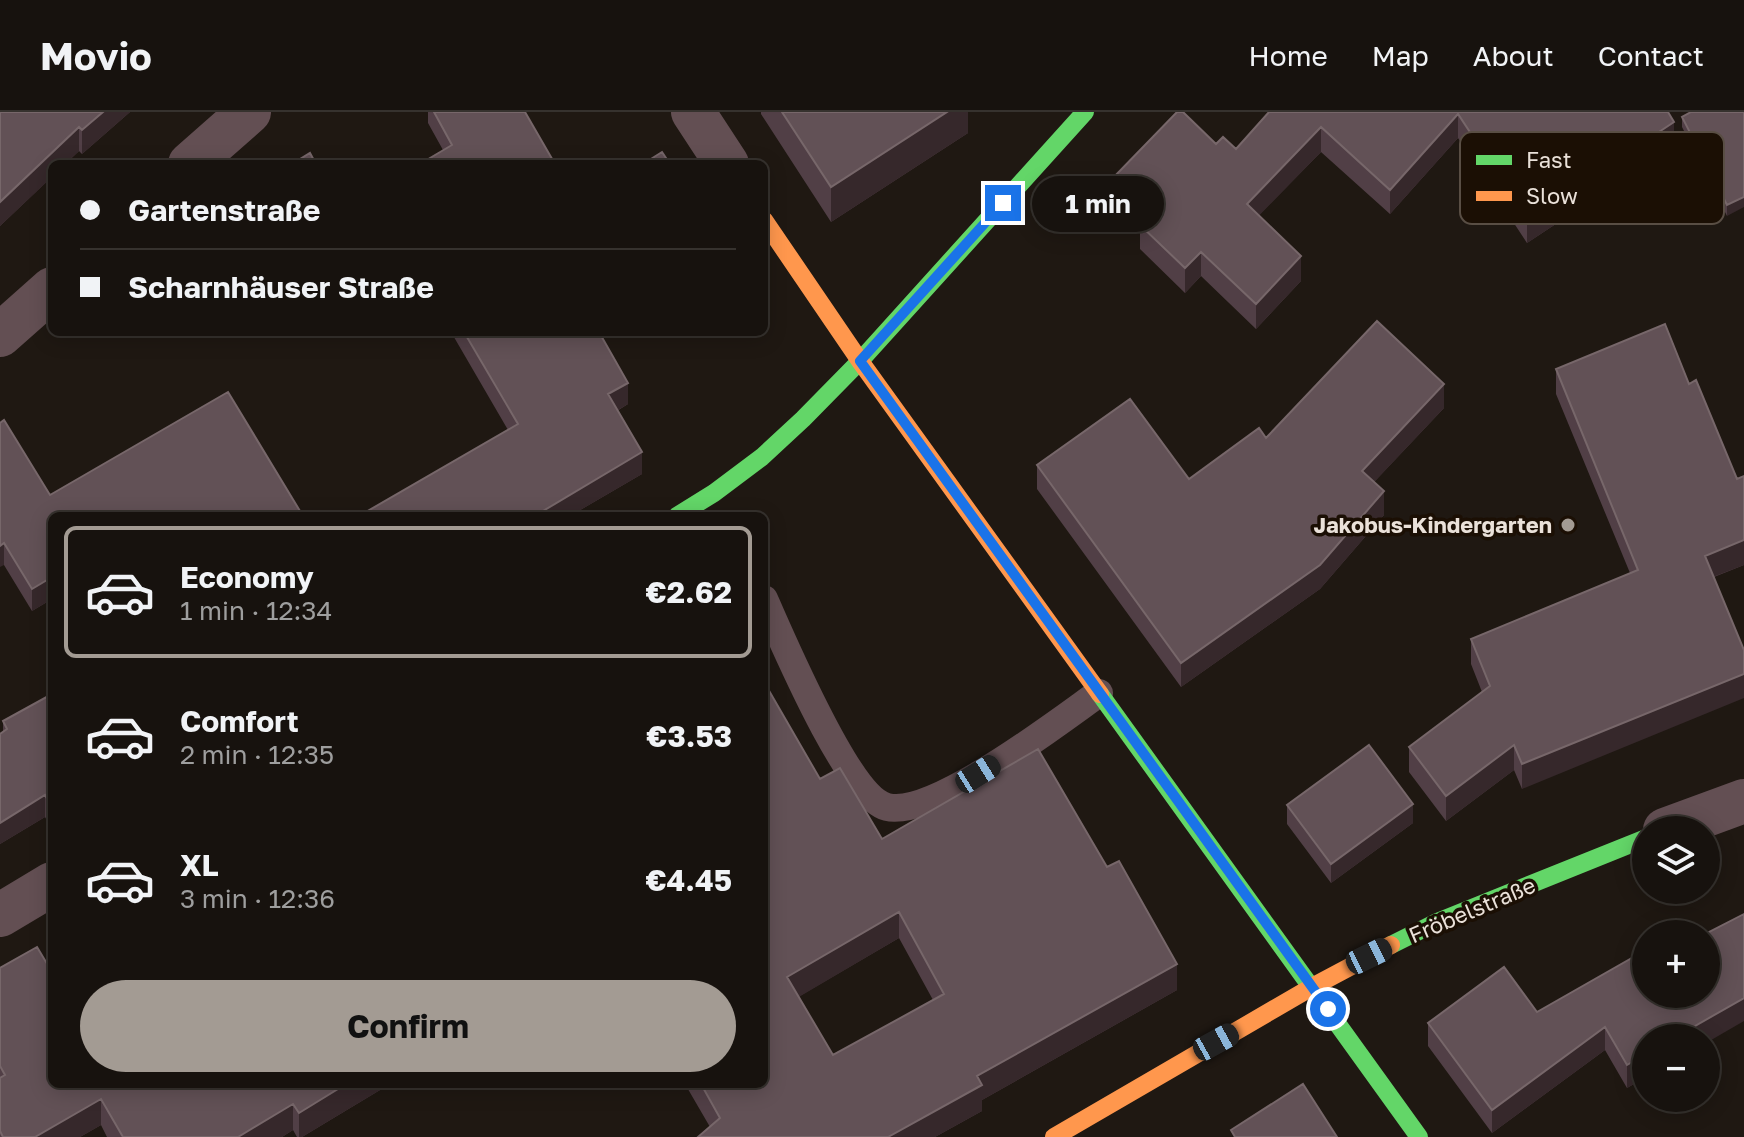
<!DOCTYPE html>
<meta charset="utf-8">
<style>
:root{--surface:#17120e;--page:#24201c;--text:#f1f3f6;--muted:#9e9e9e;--line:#36322e;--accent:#a39b93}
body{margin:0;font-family:"Golos Text",sans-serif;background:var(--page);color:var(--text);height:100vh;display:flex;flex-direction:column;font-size:30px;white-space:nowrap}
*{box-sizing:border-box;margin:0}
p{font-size:26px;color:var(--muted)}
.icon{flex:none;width:44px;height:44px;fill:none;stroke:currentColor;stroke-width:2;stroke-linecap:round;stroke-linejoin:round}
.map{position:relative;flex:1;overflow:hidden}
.panel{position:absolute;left:48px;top:400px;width:720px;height:576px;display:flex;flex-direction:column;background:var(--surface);border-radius:12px;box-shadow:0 4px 20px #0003,0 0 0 2px var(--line)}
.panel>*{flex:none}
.banner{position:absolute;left:48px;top:48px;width:720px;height:176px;border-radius:12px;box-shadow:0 4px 20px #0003,0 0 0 2px var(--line);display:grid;align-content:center;height:176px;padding:0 32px;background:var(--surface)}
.tools{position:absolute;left:1632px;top:704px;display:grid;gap:16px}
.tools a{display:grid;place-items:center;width:88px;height:88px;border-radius:50%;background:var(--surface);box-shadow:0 4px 20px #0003,0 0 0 2px var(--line);font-size:40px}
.end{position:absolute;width:36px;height:36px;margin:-18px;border:10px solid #1a73e8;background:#fff;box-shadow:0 0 0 4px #fff}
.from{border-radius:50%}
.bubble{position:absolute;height:56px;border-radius:28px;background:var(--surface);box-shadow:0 4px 20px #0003,0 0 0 2px var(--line);font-size:26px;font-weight:700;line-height:56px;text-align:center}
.car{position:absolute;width:24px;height:48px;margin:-24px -12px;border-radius:10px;box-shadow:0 0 6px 2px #0007;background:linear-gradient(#222 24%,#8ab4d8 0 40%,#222 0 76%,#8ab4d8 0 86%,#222 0)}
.banner b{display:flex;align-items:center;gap:28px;height:76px;font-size:30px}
.banner b+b{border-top:2px solid var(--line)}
.banner i{width:20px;height:20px;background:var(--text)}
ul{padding:14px 0 0;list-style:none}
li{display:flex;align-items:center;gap:24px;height:132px;margin:0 16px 12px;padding:0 16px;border:4px solid transparent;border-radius:12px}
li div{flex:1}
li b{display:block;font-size:30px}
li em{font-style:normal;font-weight:700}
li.selected{border-color:var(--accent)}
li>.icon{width:72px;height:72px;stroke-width:1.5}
.cta{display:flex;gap:16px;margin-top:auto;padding:16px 32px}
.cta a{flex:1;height:92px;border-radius:48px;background:var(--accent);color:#111;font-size:32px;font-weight:700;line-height:92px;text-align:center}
header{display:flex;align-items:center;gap:48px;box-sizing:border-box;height:112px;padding:0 40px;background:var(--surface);border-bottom:2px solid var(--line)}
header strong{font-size:38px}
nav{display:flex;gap:44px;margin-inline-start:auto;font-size:28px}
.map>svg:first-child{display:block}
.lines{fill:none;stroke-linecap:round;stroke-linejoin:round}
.lane{stroke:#634f53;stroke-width:28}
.street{stroke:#634f53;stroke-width:44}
.fast{stroke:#63d668;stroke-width:18}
.slow{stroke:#ff974d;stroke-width:18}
.wall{fill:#513f46;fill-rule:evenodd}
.shaded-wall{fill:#36282b}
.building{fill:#625156;stroke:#77676a;stroke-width:2;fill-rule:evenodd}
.route{stroke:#1a73e8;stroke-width:10}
.poi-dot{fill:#a39b93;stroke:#1b0f04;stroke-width:3}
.labels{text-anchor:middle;stroke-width:7;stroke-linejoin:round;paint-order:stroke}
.poi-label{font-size:22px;font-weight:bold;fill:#eae1d9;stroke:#1b0f04;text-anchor:end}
.street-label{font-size:22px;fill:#eae1d9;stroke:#1b0f04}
.key{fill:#1b0f04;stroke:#594e44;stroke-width:2}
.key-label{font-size:22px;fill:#eae1d9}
</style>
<header>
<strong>Movio</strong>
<nav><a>Home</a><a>Map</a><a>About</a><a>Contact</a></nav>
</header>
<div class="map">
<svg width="1744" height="1025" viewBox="0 0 1744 1025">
<rect width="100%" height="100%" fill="#1f1812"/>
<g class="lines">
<path class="lane" d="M764 487C782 527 848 685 887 695 934 706 1058 610 1099 581"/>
<path class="street" d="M693 0 727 52
M190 52 249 0
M0 223 52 177
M1665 718 1744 689
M0 803 52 772"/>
<path class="fast" d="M677 404 714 381 762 345 803 307 860 249 1085 0
M1100 582 1419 1025
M1391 833 1437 810 1646 726"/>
<path class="slow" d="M764 108 860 249 1100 582
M1054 1025 1312 875 1391 833"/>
</g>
<path class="wall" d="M0 0H130L82 42 79 39 0 114Z
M428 0H525L443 38 428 11Z
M761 0H968V21L831 110 761 2Z
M1269 0H1668L1674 34 1527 131 1458 26 1390 102 1321 40 1259 103 1301 169 1256 217 1201 164 1185 181 1140 137V120L1111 92V68L1216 32 1236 37Z
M1744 0 1727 104 1682 15V5Z
M451 220H602L600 221 628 292 617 299 642 362 570 404H359L508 318Z
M1556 257 1744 453 1714 465 1522 677 1514 658 1446 709 1409 660V635L1482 580 1471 552V527L1630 461 1556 282Z
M1444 296 1374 370 1384 403 1320 477 1181 575 1037 377V353L1189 367 1266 326Z
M0 311 50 383 52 404V487L32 499 4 453Z
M52 582V710L49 712 45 705 0 732V622L3 620V609Z
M820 667 882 727 1177 878 982 988V999L935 1025H698L710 1015 685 972H764ZM899 826 933 888 833 943 798 885Z
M1287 693 1413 711 1331 771 1287 712Z
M1646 838V965L1627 976 1605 938 1492 1021 1428 934V911L1537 900Z
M0 856 52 972H390L302 1025H297L293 1018 282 1025H107L101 1013 80 1025H0Z"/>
<path class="shaded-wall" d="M103 0H130L82 42V18Z
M947 0H968V21L831 110V75Z
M1458 2V26L1390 102V78Z
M1674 10V34L1527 131V107Z
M79 15V39L65 52H52V65L0 114V90Z
M1321 15V40L1247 116V92Z
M1744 85V95L1727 104V93Z
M1201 140V164L1185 181V156Z
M1301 144V169L1256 217V192Z
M628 271V292L608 304V282Z
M1444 272V296L1362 383V359Z
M642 340V362L570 404H541L543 399Z
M1384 379V403L1320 477 1181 575V551Z
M1744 428V453L1705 468V444Z
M4 431V453L0 455V434Z
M52 465V487L32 499V477Z
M1744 562V586L1522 677V652Z
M1514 633V658L1446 709V684Z
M45 683V705L0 732V711Z
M52 688V710L49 712V690Z
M1413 692V711L1331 771V752Z
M899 800V826L787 892V865Z
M1177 852V878L982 988V999L935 1025H888L977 964Z
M1744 886V909L1706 931V926H1674Z
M1605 915V938L1492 1021V998Z
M1646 942V965L1627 976V953Z
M346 972H390L302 1025H299V1001Z
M101 987V1013L80 1025H35Z
M293 992V1018L282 1025H238Z"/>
<path class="building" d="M0 0H103L82 18 79 15 0 90Z
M434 0H525L555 52H420L452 33Z
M782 0H947L831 75Z
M1177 0H1183L1216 32 1223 25 1236 37 1269 0H1668L1674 10 1527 107 1458 2 1390 78 1321 15 1247 92 1301 144 1256 192 1201 140 1185 156 1140 113 1148 104 1111 68Z
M1691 0H1744V85L1727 93 1682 5Z
M662 40 670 52H643Z
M310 41 316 52H292Z
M1377 209 1444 272 1362 359 1384 379 1320 453 1181 551 1037 353 1130 287 1189 367 1259 316 1266 326Z
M1665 212 1689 272 1696 268 1737 367 1744 364V428L1705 444 1744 538V562L1522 652 1514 633 1446 684 1409 635 1490 574 1471 527 1638 458 1556 257Z
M464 220H599L628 271 608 282 642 340 543 399 545 402 541 404H359L518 312Z
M228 280 303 404H52V465L32 477 4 431 0 434V311L4 308 50 383Z
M764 570 820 667 840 656 882 727 1038 637 1107 755 1119 749 1177 852 977 964 982 973 888 1025H698L720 1006 701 972H764ZM899 800 944 882 833 943 787 865Z
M52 582V688L49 690 45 683 0 711V622L7 617 3 609Z
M1369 633 1413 692 1331 752 1287 693Z
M1744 802V886L1674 926H1646V942L1627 953 1605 915 1492 998 1428 911 1504 855 1537 900 1646 838V882H1706L1705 822Z
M1690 813 1695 822H1675Z
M37 835 52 860V972H346L299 1001 293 992 238 1025H123L101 987 35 1025H3L0 1019V966L5 963 0 954V856Z
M1303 972 1337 1025H1235L1231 1018Z"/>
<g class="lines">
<path class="route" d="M1003 91 860 249C1017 465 1172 681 1328 897"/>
</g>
<circle class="poi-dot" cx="1568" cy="413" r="8"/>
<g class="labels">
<g class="poi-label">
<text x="1552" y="421">Jakobus-Kindergarten</text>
</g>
<g class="street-label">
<text transform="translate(1472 798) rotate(-23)" y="8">Fröbelstraße</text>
</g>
</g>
<rect x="1460" y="20" width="264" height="92" rx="12" class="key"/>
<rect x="1476" y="43" width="36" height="10" fill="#63d668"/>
<rect x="1476" y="79" width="36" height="10" fill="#ff974d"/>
<g class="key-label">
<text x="1526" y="56">Fast</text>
<text x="1526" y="92">Slow</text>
</g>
</svg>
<div class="tools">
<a><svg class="icon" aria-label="layers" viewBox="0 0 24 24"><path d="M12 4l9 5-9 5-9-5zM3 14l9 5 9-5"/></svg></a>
<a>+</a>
<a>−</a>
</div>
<i class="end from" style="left:1328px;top:897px"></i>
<i class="end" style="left:1003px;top:91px"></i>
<div class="bubble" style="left:1032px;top:64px;width:132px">1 min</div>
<i class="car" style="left:978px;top:662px;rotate:58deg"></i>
<i class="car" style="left:1369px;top:844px;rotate:64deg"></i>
<i class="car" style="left:1216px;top:930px;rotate:61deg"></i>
<div class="banner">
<b><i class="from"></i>Gartenstraße</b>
<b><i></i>Scharnhäuser Straße</b>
</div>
<section class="panel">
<ul>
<li class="selected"><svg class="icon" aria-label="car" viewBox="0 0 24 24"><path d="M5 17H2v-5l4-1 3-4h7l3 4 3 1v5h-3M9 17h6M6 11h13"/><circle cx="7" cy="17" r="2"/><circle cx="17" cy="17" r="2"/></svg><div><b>Economy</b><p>1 min · 12:34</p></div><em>€2.62</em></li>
<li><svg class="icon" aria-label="car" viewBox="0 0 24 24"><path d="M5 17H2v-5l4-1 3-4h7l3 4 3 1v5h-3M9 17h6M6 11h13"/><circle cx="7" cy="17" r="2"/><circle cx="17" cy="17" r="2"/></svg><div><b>Comfort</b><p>2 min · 12:35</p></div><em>€3.53</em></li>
<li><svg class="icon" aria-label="car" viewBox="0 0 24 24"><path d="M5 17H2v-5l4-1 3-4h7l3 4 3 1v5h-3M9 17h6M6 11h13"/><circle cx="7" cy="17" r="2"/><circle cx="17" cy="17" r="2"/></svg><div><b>XL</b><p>3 min · 12:36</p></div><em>€4.45</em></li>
</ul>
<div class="cta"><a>Confirm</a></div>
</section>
</div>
